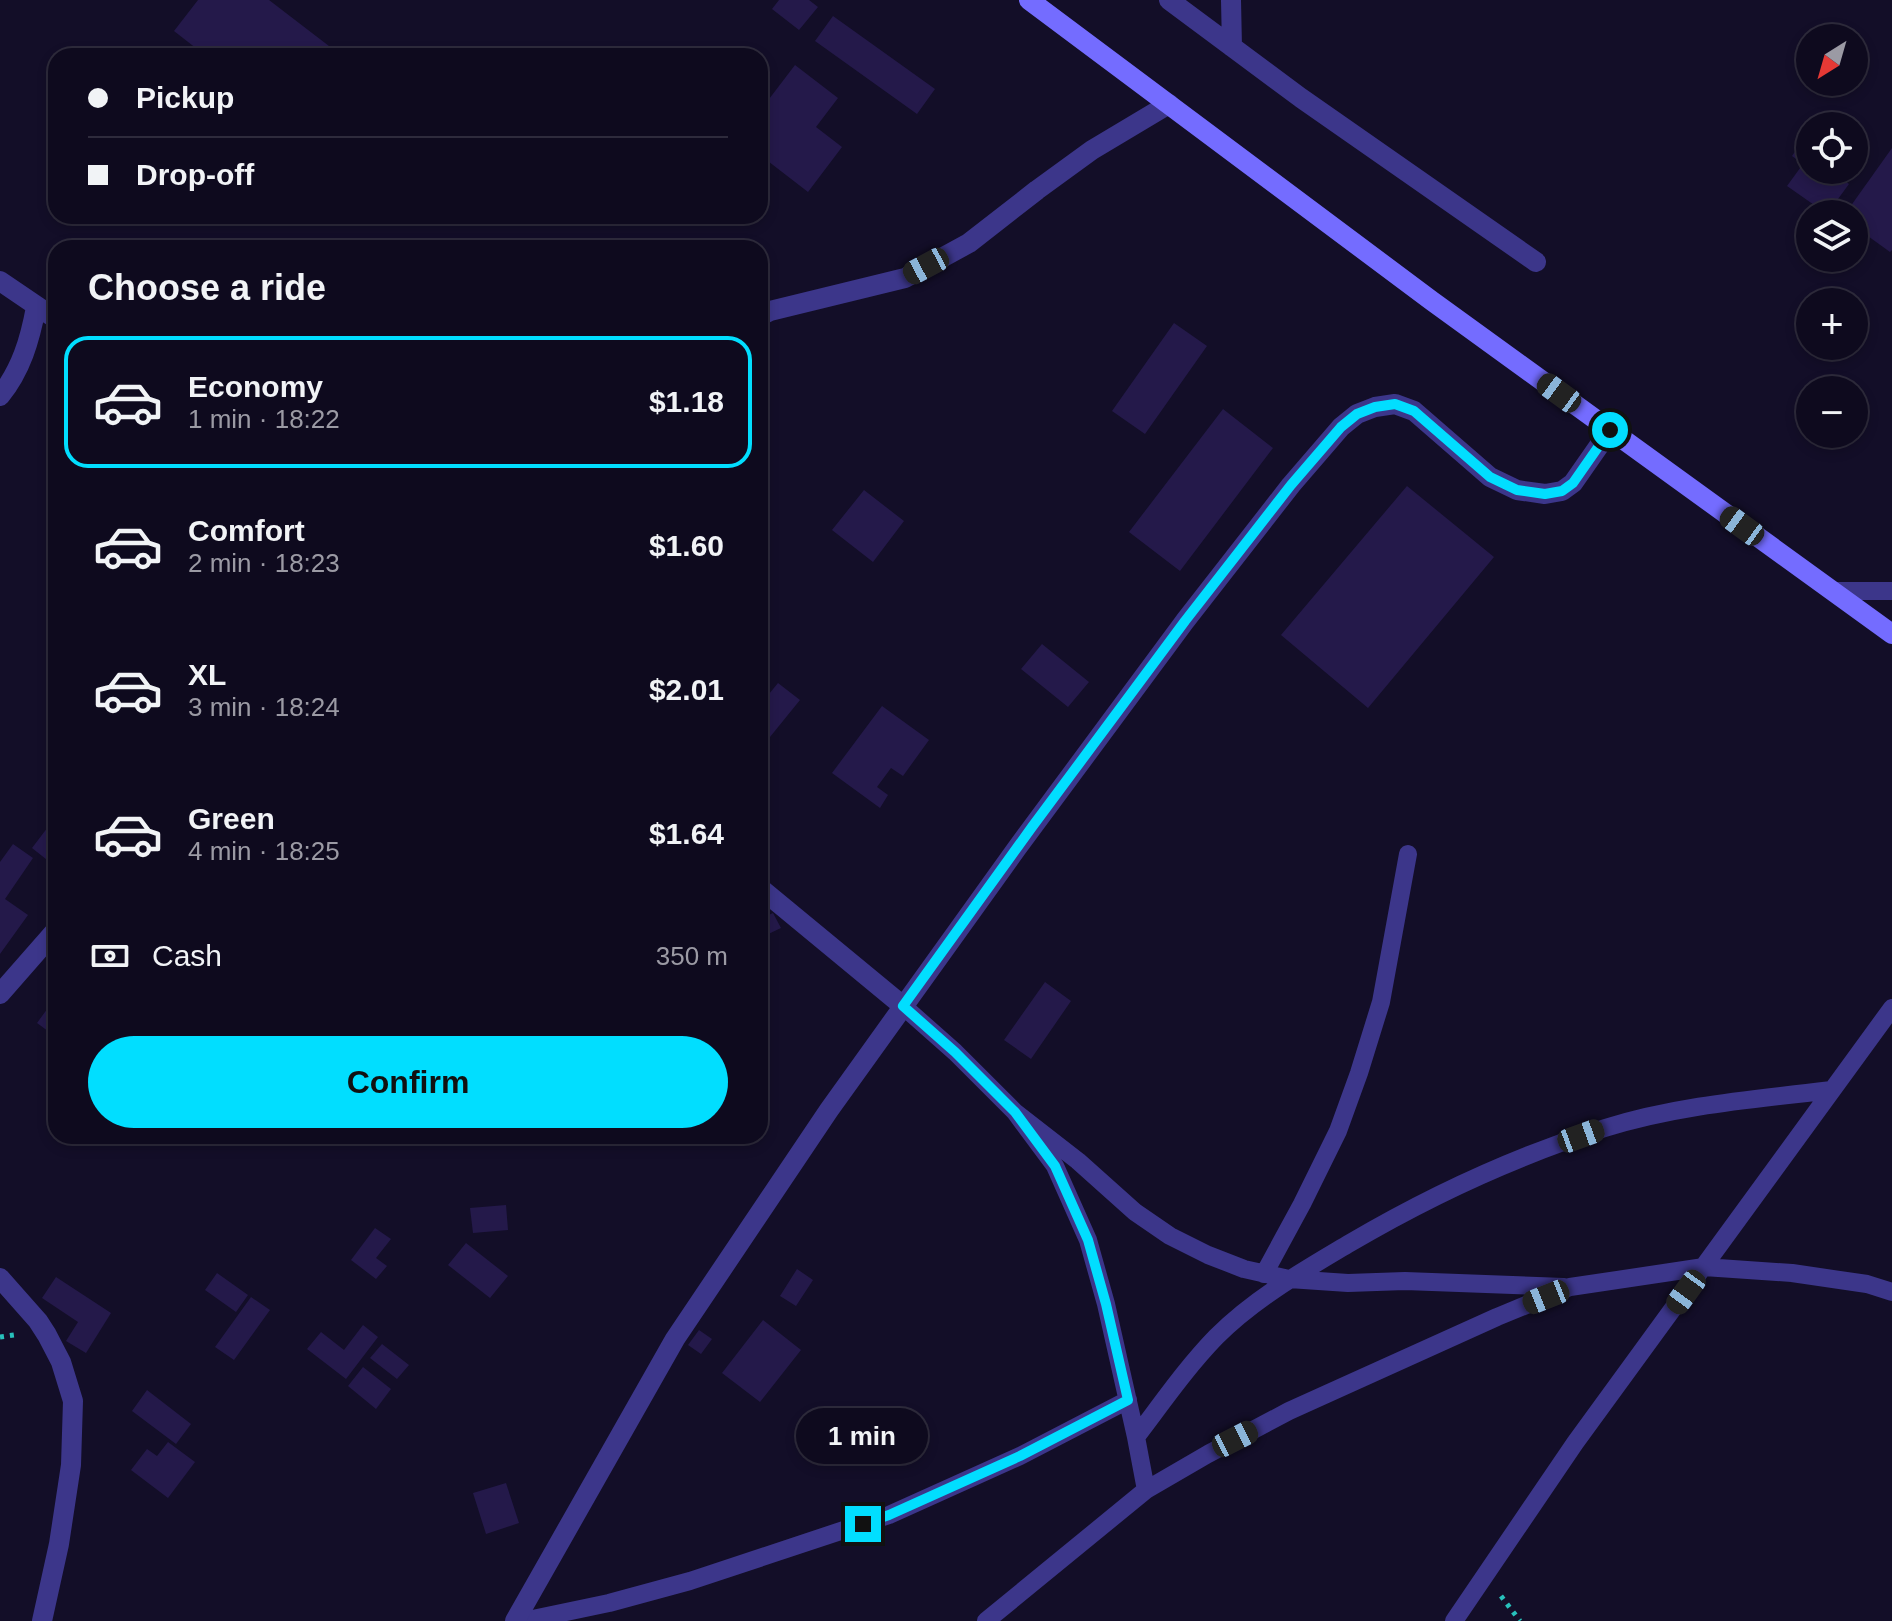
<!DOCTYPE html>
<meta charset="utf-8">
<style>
:root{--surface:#0e0a1e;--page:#1c182b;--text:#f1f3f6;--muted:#9b9aa4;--line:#2e2b3c;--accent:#01deff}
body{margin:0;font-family:Helvetica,sans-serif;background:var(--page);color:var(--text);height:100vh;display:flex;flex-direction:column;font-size:30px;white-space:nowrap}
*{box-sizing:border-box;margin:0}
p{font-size:26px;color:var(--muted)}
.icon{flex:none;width:44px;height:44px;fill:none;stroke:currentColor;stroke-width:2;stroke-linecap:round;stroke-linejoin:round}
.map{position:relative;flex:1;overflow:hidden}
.sheet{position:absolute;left:48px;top:240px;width:720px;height:904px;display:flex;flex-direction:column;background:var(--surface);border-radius:24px;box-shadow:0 4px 12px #0003,0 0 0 2px var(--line)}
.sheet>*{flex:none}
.banner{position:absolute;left:48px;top:48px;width:720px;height:176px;border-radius:24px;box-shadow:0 4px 12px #0003,0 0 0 2px var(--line);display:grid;align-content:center;height:176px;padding:0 40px;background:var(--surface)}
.needle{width:52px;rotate:217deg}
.buttons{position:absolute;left:1796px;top:24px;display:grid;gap:16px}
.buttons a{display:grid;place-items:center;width:72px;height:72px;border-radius:50%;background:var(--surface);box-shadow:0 4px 12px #0003,0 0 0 2px var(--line);font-size:40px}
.end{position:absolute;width:36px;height:36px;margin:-18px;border:10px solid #01deff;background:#111;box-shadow:0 0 0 4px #111}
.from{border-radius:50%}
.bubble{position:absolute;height:56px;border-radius:28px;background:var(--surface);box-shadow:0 4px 12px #0003,0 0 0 2px var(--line);font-size:26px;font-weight:700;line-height:56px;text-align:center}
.car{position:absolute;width:24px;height:48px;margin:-24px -12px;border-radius:10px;box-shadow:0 0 6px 2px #0007;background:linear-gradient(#222 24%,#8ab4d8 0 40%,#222 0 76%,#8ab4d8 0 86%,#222 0)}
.banner b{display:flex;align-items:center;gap:28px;height:76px;font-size:30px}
.banner b+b{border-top:2px solid var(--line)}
.banner i{width:20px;height:20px;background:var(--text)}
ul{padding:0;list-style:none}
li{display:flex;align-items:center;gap:24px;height:132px;margin:0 16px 12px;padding:0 24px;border:4px solid transparent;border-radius:24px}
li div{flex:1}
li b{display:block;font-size:30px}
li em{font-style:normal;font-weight:700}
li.active{border-color:var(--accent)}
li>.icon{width:72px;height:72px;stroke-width:1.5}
h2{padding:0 40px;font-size:36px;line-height:96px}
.pay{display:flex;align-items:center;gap:20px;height:88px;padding:0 40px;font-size:30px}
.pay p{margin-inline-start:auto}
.primary-button{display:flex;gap:16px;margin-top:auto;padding:16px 40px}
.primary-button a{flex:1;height:92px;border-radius:48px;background:var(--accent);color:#111;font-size:32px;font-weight:700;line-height:92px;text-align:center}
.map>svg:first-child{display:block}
.building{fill:#24194a}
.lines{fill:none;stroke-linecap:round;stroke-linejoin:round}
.path{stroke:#28c0bb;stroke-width:5;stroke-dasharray:4 6;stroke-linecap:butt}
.lane{stroke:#3c368a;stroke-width:18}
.street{stroke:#3c368a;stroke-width:20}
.secondary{stroke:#746cff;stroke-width:20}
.route{stroke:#01deff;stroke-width:10}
</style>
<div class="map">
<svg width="1892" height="1621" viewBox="0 0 1892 1621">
<rect width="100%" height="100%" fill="#130e28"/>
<path class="building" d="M198 0H269L342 56H206L174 31Z
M779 0H809L818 7 799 30 772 9Z
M833 16 935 89 917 114 815 41Z
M795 65 838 98 816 127 842 147 808 192 760 155V111Z
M1805 137 1810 141V170H1829L1849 184 1827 214 1787 186 1803 164 1792 156Z
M1892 148V250L1890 252 1854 226V214H1845Z
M1174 323 1207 346 1145 434 1112 411Z
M1223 409 1273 448 1180 571 1129 532Z
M1407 486 1494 557 1368 708 1281 635Z
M864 490 904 521 873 562 832 530Z
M1042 644 1089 682 1068 707 1021 669Z
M778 683 800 700 770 737 760 729V705Z
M882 706 929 740 903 776 891 768 877 787 888 795 880 808 832 773Z
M48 827 56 833V867L32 848Z
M13 844 33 858 5 899 28 915 0 954V862Z
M773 913 781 928 760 938V919Z
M1045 982 1071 1001 1031 1059 1004 1040Z
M56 997V1037L37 1023Z
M506 1205 508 1230 473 1233 470 1208Z
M375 1228 391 1239 376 1258 387 1266 376 1279 351 1260Z
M466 1243 508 1276 490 1298 448 1265Z
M797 1269 813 1280 796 1306 780 1296Z
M217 1273 248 1295 236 1312 205 1290Z
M56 1277 111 1313 86 1353 66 1341 78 1322 42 1298Z
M251 1297 270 1310 234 1360 215 1347Z
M763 1320 801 1350 760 1402 722 1373Z
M363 1325 378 1337 346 1379 307 1349 321 1332 344 1350Z
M699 1330 712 1339 701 1354 688 1345Z
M382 1344 409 1365 397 1379 370 1358Z
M363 1367 391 1389 376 1409 348 1386Z
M147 1390 191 1424 176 1444 132 1411Z
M168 1442 195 1462 168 1498 131 1470 147 1449 157 1456Z
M506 1483 519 1523 486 1534 473 1493Z"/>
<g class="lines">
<path class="path" d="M0 1337 14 1335
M1501 1596 1520 1621"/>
<path class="lane" d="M1832 591H1892
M903 1006 955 1052 1015 1112 1055 1166 1088 1240 1106 1304 1136 1437 1146 1490
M1015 1112 1078 1161 1135 1212 1170 1236 1208 1255 1244 1269 1289 1279 1348 1283 1405 1281 1564 1287
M1264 1274 1302 1204 1338 1131 1359 1073 1381 1002 1408 854
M1136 1437C1162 1403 1186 1368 1216 1337 1255 1298 1303 1271 1350 1243 1430 1196 1516 1156 1605 1128 1678 1105 1757 1099 1832 1090
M523 1621 609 1603 690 1581 889 1515 1020 1456 1128 1400
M986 1621 1146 1490 1208 1454 1289 1411 1497 1317 1570 1287 1704 1267 1792 1273 1867 1284 1892 1292
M1454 1621 1575 1443 1892 1008"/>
<path class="street" d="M1169 0 1301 98 1536 262
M1231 0 1232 47
M0 281 56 319
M760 316 770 311 905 278 969 243 1037 190 1092 150 1169 104
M0 396C21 370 30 340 36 307
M760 888 903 1006
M0 994 56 930
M0 1278 38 1321 47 1335 61 1362 73 1401 71 1465 59 1544 42 1621
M515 1621 675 1339 829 1110 1017 848 1185 621 1291 485 1341 427 1357 414 1375 407 1395 404 1414 411 1490 477 1517 490 1545 494 1562 491 1573 483 1610 430"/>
<path class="secondary" d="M1029 0 1432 301 1892 634"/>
</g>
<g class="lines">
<path class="route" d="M863 1524 889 1515 1020 1456 1128 1400 1106 1304 1088 1240 1055 1166 1015 1112 955 1052 903 1006 1032 827 1185 621 1291 485 1341 427 1357 414 1375 407 1395 404 1414 411 1490 477 1517 490 1545 494 1562 491 1573 483 1610 430"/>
</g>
</svg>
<div class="buttons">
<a><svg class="needle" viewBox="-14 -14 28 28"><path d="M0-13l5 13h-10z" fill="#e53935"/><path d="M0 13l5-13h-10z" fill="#9b9aa4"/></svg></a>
<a><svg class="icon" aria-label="locate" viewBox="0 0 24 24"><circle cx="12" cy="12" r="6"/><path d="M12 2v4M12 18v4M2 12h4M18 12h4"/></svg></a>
<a><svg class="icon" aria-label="layers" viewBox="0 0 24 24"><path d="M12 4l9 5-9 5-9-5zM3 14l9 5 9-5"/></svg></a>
<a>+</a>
<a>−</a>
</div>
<i class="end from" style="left:1610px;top:430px"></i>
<i class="end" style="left:863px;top:1524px"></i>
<div class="bubble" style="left:796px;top:1408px;width:132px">1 min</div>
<i class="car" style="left:926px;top:266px;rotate:242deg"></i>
<i class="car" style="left:1559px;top:393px;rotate:306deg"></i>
<i class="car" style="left:1742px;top:526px;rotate:306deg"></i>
<i class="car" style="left:1581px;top:1136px;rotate:70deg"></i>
<i class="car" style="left:1686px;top:1292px;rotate:216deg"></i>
<i class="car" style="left:1546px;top:1297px;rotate:248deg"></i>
<i class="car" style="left:1235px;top:1439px;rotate:63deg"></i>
<div class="banner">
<b><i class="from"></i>Pickup</b>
<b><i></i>Drop-off</b>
</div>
<section class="sheet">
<h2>Choose a ride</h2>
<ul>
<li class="active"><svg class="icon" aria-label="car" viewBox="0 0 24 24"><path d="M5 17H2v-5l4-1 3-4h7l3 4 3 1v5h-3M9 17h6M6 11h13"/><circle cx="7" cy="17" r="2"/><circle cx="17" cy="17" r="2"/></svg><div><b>Economy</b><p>1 min · 18:22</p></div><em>$1.18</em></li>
<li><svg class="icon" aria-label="car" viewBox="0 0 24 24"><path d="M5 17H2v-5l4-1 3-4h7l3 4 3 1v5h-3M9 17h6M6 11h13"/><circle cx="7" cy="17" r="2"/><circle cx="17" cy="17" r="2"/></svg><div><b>Comfort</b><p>2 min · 18:23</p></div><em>$1.60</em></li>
<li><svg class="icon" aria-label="car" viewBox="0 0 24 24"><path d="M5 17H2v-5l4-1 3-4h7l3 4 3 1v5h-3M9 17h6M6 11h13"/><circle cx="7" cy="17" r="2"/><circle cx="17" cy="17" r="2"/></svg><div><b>XL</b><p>3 min · 18:24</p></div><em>$2.01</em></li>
<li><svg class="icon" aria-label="car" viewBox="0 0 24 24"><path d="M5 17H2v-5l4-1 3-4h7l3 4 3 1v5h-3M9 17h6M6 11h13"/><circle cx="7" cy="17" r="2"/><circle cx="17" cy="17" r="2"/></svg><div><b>Green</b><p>4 min · 18:25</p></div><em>$1.64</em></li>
</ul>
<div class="pay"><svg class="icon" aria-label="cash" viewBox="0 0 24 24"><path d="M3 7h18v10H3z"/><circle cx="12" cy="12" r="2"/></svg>Cash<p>350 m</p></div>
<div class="primary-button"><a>Confirm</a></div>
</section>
</div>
